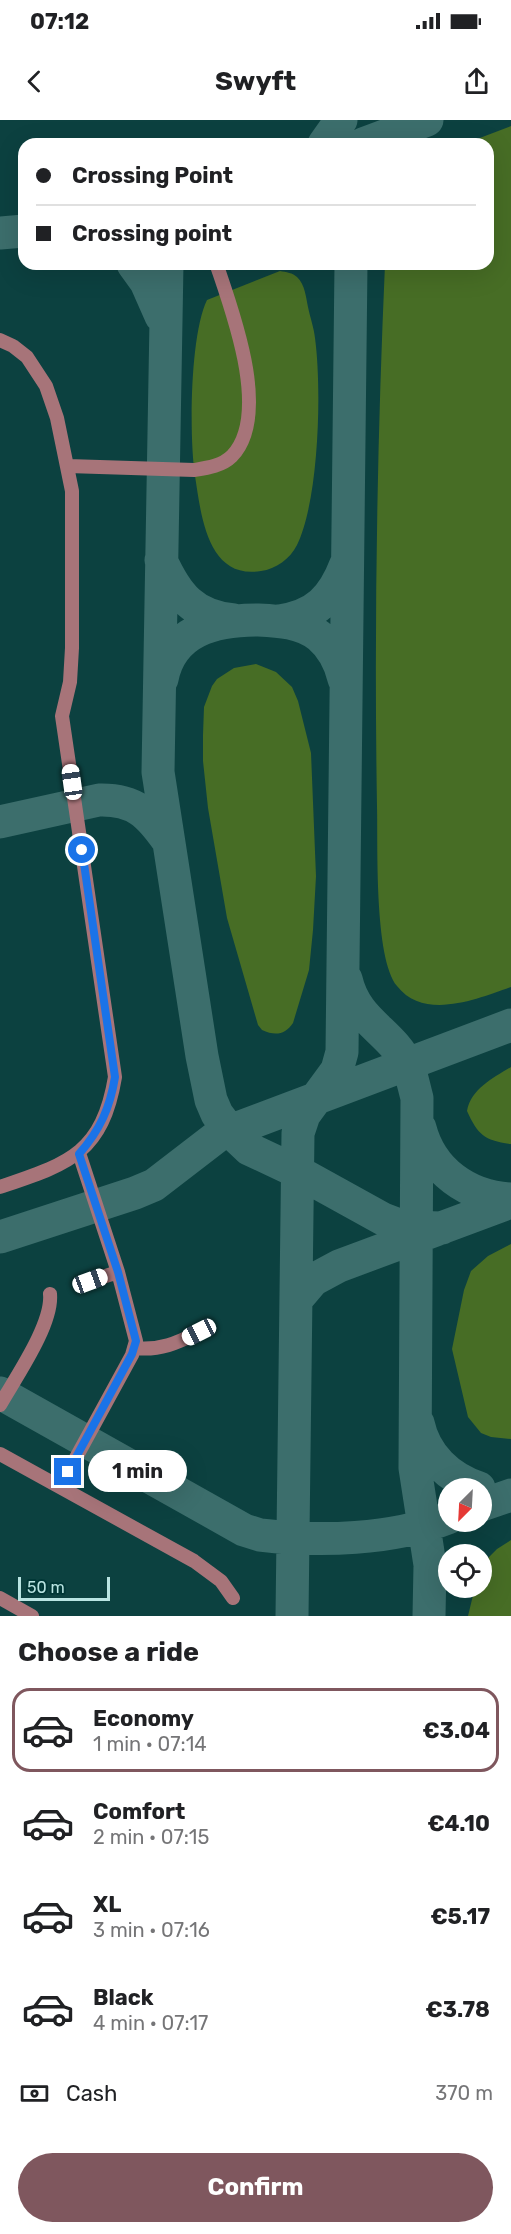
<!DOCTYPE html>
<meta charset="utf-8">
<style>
:root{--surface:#fff;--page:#f2f2f2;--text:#202124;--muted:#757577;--line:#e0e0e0;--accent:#7f575e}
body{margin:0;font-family:Rubik,sans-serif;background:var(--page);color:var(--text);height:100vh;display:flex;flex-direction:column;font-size:22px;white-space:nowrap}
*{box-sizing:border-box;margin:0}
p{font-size:20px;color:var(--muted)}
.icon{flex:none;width:33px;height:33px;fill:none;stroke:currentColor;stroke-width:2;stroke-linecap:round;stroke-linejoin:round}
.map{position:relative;height:1496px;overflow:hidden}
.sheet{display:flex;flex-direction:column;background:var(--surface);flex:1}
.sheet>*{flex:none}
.hud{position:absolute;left:18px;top:18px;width:476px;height:132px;border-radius:18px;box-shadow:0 6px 24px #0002;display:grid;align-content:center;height:132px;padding:0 18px;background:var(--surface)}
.needle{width:39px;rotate:204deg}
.tools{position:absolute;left:438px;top:1358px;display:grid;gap:12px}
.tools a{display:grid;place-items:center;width:54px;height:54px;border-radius:50%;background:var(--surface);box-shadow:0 6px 24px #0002;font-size:30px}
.scale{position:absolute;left:18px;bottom:15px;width:92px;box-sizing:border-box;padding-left:6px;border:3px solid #b9e4e2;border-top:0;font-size:16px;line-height:21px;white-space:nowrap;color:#b9e4e2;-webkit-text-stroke:4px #003736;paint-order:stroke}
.end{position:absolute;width:27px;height:27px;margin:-14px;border:8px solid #1a73e8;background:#fff;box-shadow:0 0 0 3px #fff}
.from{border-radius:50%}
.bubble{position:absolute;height:42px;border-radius:21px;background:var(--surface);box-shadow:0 6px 24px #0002;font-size:20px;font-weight:700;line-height:42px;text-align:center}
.car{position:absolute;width:18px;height:36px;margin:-18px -9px;border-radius:8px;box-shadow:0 0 4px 2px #0007;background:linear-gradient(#fff 24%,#345 0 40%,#fff 0 76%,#345 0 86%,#fff 0)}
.hud b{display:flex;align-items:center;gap:21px;height:57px;font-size:22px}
.hud b+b{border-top:2px solid var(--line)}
.hud i{width:15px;height:15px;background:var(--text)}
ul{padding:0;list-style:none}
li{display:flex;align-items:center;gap:18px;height:84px;margin:0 12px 9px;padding:0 6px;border:3px solid transparent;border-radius:18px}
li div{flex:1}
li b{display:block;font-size:22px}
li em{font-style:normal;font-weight:700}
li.current{border-color:var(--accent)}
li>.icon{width:54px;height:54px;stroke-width:1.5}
h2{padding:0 18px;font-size:27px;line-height:72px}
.pay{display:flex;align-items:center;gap:15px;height:66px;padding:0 18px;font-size:22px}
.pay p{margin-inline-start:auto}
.cta{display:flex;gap:12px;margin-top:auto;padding:12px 18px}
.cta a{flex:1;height:69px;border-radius:36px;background:var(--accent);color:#fff;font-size:24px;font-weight:700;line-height:69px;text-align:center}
.status{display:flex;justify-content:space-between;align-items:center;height:42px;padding:0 30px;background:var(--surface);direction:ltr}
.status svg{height:16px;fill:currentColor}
header{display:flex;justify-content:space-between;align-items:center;height:78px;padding:0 18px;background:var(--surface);font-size:27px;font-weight:700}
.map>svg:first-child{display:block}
.green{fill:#476d25}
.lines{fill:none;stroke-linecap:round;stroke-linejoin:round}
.taxiway{stroke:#3c6e6c;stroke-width:33}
.minor{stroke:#a77479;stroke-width:14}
.route{stroke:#1a73e8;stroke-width:8}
</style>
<div class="status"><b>07:12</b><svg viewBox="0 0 49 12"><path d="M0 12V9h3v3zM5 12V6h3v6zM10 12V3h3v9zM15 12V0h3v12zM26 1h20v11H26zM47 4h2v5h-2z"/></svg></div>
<header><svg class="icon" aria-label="back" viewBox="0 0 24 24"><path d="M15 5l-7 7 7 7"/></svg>Swyft<svg class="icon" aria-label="share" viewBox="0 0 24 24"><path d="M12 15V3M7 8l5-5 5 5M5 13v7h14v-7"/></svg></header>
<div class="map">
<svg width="511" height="1496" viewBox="0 0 511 1496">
<rect width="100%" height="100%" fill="#0c4140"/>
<path class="green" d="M511 6V867C478 879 424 901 397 866 374 838 378 726 377 687 374 506 377 325 385 144H488V24H464Z
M280 151C286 152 293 153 297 157 305 164 306 178 308 187 310 197 314 208 315 218 322 269 319 380 297 425 290 439 276 449 261 451 207 460 201 394 195 356 189 316 190 215 207 180Z
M256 544 276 552 292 567 298 581 311 633 316 756 313 810 309 850 293 903C285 915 275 916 262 910L258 905 227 798 208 688 203 641V615L204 587 212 566 217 559 234 548Z
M511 947V1024H510C484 1020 478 1015 467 991 471 969 493 958 511 947Z
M511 1124V1319L491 1317 481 1313 468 1297 452 1229 464 1170 471 1151 488 1136Z
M511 1420V1496H468L475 1467H482L483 1443 497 1429Z"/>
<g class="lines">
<path class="taxiway" d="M324 24 341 0
M363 24 427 0
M0 113 24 111
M133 144 146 162 161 196
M167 144 158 652 202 936 211 980 217 994 230 1011 249 1029 298 1052 383 1099 404 1107 442 1108
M161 440C177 475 193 496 234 500
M279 501C316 496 333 478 346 444
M162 559C171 510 215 500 258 500 279 501 301 502 319 516 332 527 340 542 344 559
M0 702 99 680C135 679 149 694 168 721
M346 859C356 903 391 910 408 946 412 956 414 967 417 978L415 1348 430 1445 429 1496
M420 1008C431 1051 468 1077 511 1079
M0 1117 135 1073 154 1065 219 1015 511 905
M296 1180 313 1160 339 1146 511 1082
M0 1273 244 1410 260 1415C320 1422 392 1420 448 1398
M418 1303C425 1336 449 1358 479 1368
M482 1385 511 1375
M292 1496 298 1013 304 995 337 950 342 932 351 144"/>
<path class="minor" d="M0 220 13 226 27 237 46 266 57 298 72 371V528L70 562 62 596 115 957C102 1035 67 1044 0 1067
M68 346 194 350C207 348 222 346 232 336 271 295 233 193 217 146
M90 1161 118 1152
M134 1228C160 1231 177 1223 199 1212
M0 1285C16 1257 53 1204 50 1174
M0 1334 194 1441 221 1461 233 1478
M60 1367 132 1235 136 1221 118 1152 79 1033
M0 1478 32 1496"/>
</g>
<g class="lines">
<path class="route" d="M68 1352 132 1234 136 1221 118 1152 79 1034C100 1010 110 988 115 957L82 730"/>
</g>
</svg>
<div class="tools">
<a><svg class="needle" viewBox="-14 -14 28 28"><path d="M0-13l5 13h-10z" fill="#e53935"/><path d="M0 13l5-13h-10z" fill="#757577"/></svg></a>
<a><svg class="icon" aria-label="locate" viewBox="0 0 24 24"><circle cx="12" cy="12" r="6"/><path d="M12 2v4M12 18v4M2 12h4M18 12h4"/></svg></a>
</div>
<div class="scale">50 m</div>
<i class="end from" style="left:82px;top:730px"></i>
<i class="end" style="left:68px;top:1352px"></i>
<div class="bubble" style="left:88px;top:1330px;width:99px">1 min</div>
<i class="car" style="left:72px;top:662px;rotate:352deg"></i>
<i class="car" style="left:90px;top:1161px;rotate:70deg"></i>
<i class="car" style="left:199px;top:1212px;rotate:243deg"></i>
<div class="hud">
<b><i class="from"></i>Crossing Point</b>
<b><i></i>Crossing point</b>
</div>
</div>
<section class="sheet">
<h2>Choose a ride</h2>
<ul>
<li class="current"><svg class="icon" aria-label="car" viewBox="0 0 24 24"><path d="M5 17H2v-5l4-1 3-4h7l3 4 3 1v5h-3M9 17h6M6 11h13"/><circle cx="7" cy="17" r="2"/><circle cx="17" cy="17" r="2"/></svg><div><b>Economy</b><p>1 min · 07:14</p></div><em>€3.04</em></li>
<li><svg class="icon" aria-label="car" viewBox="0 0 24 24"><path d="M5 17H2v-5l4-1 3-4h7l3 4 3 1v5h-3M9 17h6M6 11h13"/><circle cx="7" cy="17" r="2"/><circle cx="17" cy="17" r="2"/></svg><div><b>Comfort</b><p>2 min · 07:15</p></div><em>€4.10</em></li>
<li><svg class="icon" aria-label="car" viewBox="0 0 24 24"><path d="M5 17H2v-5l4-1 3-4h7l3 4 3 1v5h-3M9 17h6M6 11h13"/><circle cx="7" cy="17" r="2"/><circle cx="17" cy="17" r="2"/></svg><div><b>XL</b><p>3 min · 07:16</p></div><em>€5.17</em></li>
<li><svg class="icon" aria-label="car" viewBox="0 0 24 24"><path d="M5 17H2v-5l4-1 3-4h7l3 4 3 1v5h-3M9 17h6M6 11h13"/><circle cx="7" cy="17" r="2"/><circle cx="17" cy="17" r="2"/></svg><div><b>Black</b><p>4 min · 07:17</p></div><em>€3.78</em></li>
</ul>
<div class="pay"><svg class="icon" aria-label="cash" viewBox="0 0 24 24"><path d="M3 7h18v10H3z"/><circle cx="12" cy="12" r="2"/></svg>Cash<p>370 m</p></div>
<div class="cta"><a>Confirm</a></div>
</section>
